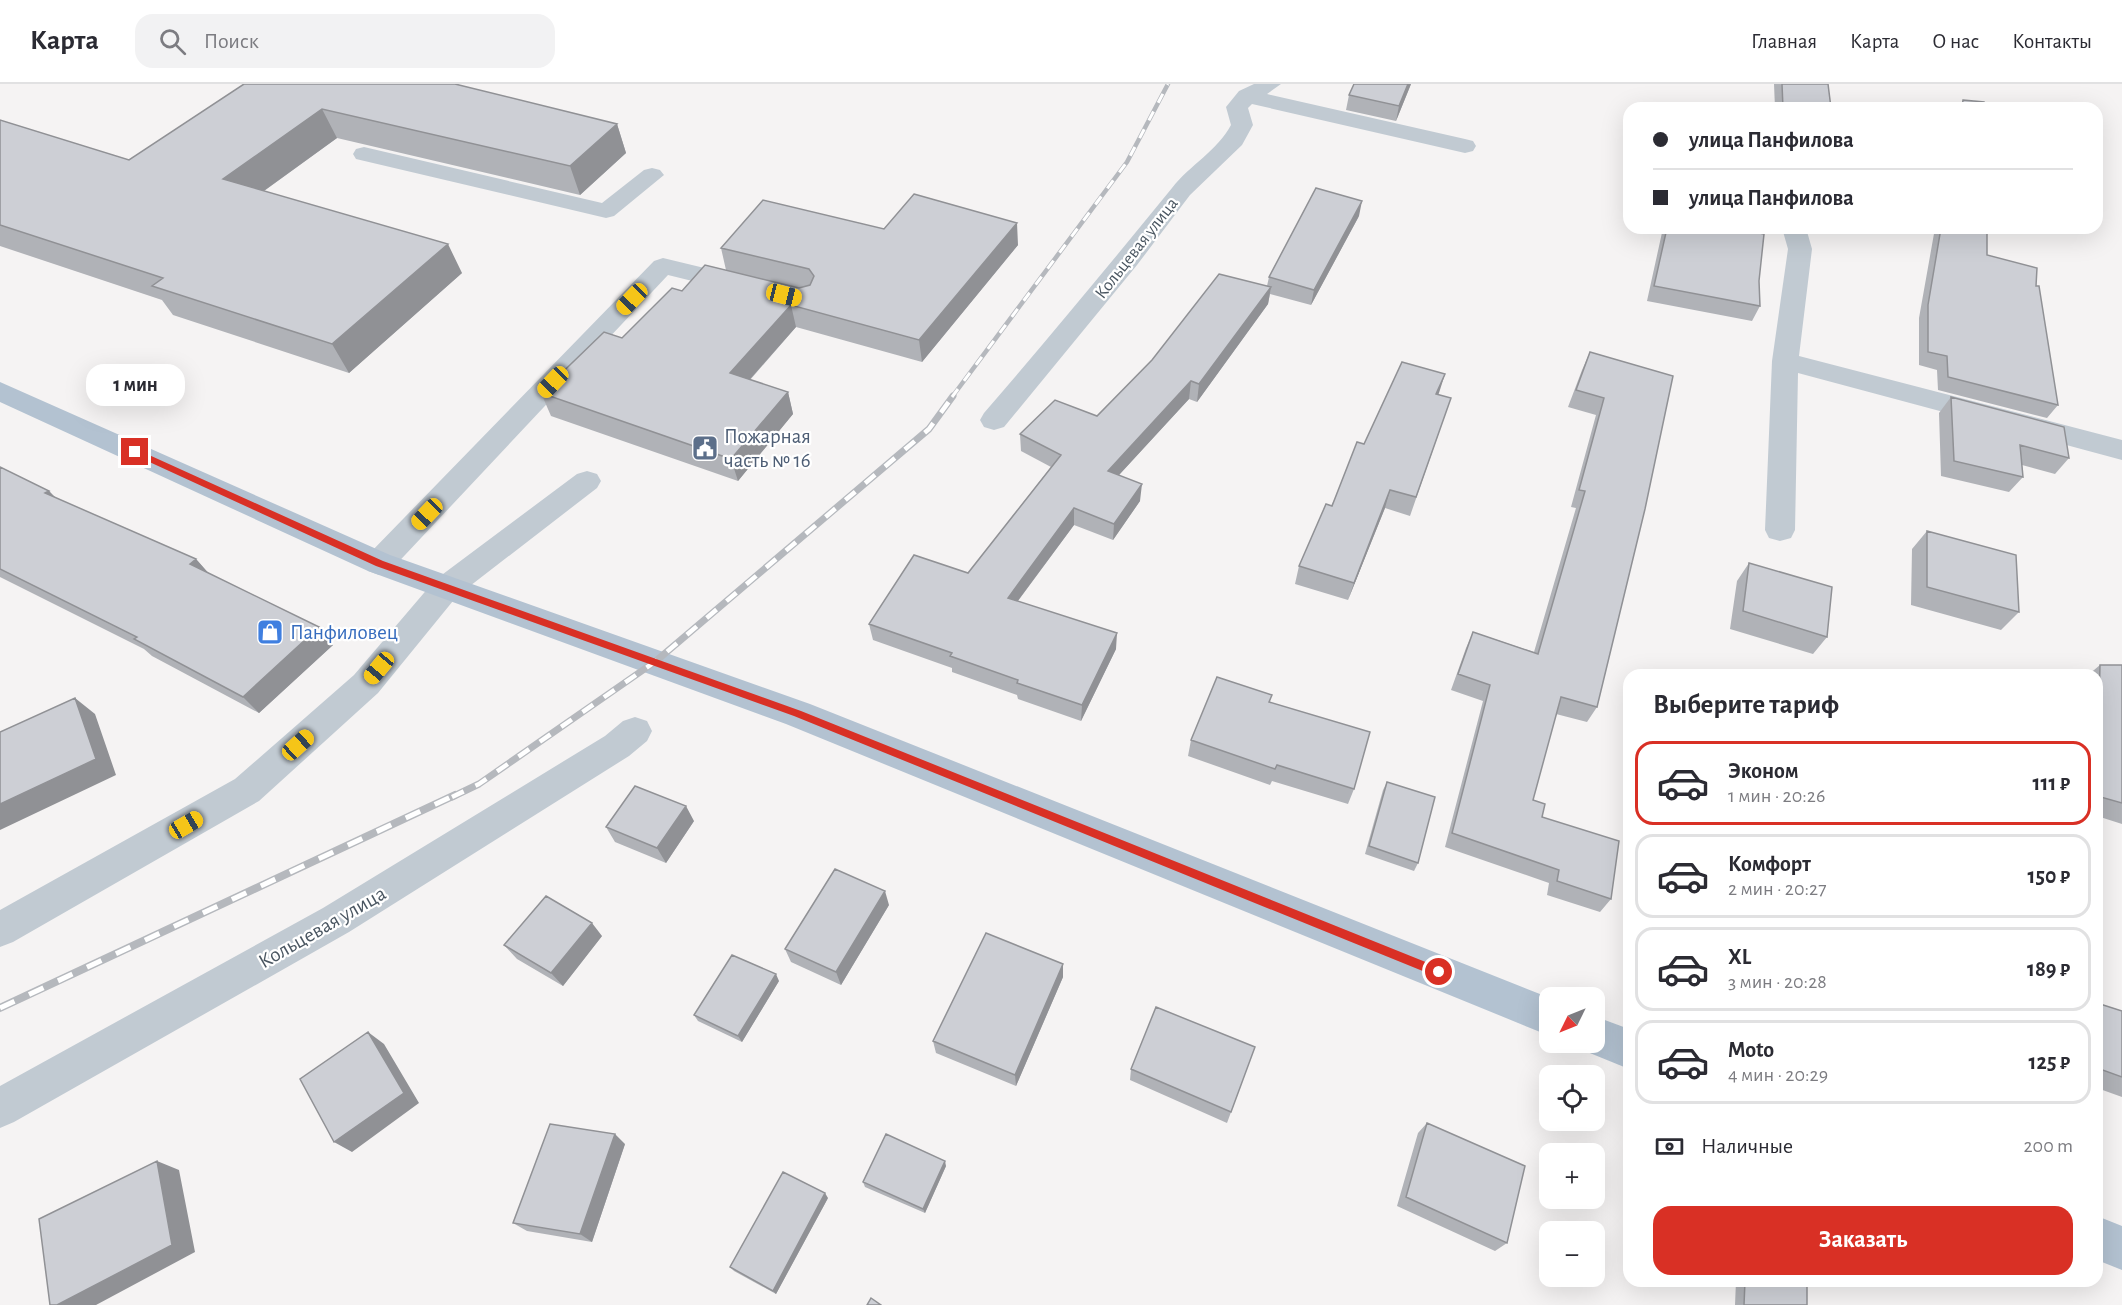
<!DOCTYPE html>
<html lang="ru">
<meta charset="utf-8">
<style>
:root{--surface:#fff;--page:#f2f2f3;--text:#2b2b33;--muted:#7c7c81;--line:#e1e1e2;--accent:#d93025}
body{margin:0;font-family:"Alegreya Sans",sans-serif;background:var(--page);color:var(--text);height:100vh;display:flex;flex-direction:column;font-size:22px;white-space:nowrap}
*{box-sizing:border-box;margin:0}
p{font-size:20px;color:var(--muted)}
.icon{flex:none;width:33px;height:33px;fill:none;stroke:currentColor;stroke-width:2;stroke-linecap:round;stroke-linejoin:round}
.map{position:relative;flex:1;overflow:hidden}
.sheet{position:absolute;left:1623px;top:585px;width:480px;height:618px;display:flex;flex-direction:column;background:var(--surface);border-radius:18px;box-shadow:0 6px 24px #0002}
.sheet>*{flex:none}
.guide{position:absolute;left:1623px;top:18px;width:480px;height:132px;border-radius:18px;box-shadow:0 6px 24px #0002;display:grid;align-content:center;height:132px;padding:0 30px;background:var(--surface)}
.needle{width:39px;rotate:227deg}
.fabs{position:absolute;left:1539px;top:903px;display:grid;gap:12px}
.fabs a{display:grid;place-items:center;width:66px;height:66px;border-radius:12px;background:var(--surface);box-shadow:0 6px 24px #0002;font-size:30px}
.end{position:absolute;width:27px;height:27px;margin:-14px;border:8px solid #d93025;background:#fff;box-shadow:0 0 0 3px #fff}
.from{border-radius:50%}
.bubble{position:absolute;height:42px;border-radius:18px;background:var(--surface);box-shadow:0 6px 24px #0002;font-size:20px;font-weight:600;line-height:42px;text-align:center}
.car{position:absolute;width:18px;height:36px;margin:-18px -9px;border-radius:8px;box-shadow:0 0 4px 2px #0007;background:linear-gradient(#f5c518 24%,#345 0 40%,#f5c518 0 76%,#345 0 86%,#f5c518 0)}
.guide b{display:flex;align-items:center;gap:21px;height:57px;font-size:22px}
.guide b+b{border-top:2px solid var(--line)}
.guide i{width:15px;height:15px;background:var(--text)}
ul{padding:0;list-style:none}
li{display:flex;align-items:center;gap:18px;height:84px;margin:0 12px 9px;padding:0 18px;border:3px solid var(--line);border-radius:18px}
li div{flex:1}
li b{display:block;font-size:22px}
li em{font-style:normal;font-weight:600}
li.selected{border-color:var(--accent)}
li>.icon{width:54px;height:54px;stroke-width:1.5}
h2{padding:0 30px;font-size:27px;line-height:72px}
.pay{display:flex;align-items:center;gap:15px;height:66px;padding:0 30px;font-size:22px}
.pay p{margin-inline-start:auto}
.cta{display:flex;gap:12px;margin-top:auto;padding:12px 30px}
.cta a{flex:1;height:69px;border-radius:18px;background:var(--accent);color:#fff;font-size:24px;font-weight:600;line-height:69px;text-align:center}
header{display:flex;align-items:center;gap:36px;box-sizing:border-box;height:84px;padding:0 30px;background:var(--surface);border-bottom:2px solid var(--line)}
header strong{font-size:28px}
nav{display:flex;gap:33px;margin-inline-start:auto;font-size:21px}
.search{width:420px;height:54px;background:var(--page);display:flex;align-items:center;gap:15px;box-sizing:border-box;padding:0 21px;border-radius:18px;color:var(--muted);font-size:22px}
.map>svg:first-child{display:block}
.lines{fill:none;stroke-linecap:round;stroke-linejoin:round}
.minor{fill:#c1cad2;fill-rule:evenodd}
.major{fill:#b3c2d1;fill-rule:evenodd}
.rail-far2-casing{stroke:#b5b8bd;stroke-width:4.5}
.rail-far1-casing{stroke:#b5b8bd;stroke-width:7}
.rail-casing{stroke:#b5b8bd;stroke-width:8}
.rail-far2{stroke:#fff;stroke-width:3;stroke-dasharray:10;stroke-linecap:butt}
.rail-far1{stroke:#fff;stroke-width:4.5;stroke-dasharray:13;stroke-linecap:butt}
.rail{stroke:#fff;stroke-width:5;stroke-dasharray:16;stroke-linecap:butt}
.wall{fill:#b0b2b7}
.shaded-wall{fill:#909195}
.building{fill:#cdcfd5;stroke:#909195;stroke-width:1.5}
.route{fill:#d93025}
.labels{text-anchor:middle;stroke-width:4.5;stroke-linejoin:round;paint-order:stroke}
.far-street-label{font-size:18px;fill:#4a5661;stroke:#fff}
.service-label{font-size:21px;fill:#4e5e75;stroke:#fff;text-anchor:start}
.shop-label{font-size:21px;fill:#366cbe;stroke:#fff;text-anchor:start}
.street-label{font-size:21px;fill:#4a5661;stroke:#fff}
</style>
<header>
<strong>Карта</strong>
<div class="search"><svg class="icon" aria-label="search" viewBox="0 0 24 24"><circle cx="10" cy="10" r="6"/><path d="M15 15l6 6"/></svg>Поиск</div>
<nav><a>Главная</a><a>Карта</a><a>О нас</a><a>Контакты</a></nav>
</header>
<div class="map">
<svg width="2122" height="1221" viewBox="0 0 2122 1221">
<rect width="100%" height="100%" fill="#f5f3f3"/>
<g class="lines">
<path class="minor" d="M1254 0H1281L1267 10 1465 55 1473 57 1476 62 1473 67 1465 69 1252 20 1248 24 1253 41 1242 61 1190 111 1137 181 1004 343 994 346 984 343 980 336 984 329C1048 255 1110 180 1172 104 1190 81 1217 67 1231 41L1226 23 1239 7Z
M364 63 602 119 644 86 652 84 660 86 664 91 614 132 606 134 356 75 353 70 356 65Z
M1782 144H1806L1812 165 1799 272 2122 356V376L1798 289 1795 446 1791 454 1780 457 1769 454 1765 446 1772 277 1788 165Z
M663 174 750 195 754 201 750 207 741 209 668 191 390 487 379 491 368 487 364 479 368 471 654 177Z
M587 387 597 390 601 397 597 404 457 512 378 609 259 717 13 858 0 863V826L235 695 354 591 435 496 577 390Z
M635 633 647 637 652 647 647 657 629 672 349 848 14 1038 0 1044V1002L323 824 605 652 623 637Z"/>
<path class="major" d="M0 298 390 471 810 620 1550 914V952L786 640 368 487 0 318Z
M1594 932 1629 945V985L1580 965 1577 958H1594Z
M2097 1132 2122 1142V1186L2097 1176Z"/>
<defs>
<path id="rail-far2" d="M952 313 1127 78 1168 0"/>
<path id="rail-far1" d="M452 713 479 700 656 577 929 345 953 312"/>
<path id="rail" d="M0 924 455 711"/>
</defs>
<use href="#rail-far2" class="rail-far2-casing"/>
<use href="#rail-far1" class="rail-far1-casing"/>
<use href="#rail" class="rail-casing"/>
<use href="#rail-far2" class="rail-far2"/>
<use href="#rail-far1" class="rail-far1"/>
<use href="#rail" class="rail"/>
</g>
<path class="wall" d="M244 0 617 40 626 69 580 111 337 54 264 107 462 189 349 289 173 231 162 216 0 162V36L129 76Z
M1411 0 1396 37 1346 26 1349 11Z
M1774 0H1828L1831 24H1775Z
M1359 132 1311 221 1270 210 1268 220 1197 318 1189 315 1119 391 1140 417 1113 456 1074 441 1018 517 1116 565 1081 637 1018 615 1017 611 952 588V584L873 556 869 540 968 489 1051 383 1021 367 1020 350 1097 332 1267 202 1269 193Z
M1663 144H1737L1759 197 1760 222 1752 237 1647 217Z
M1935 144H1987V171L2036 202 2058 321 2047 334 1938 306 1937 286 1919 281V234Z
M884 145 1018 161 922 278 796 243 750 296 788 308 793 330 738 397 551 332 541 309 622 254 682 207 726 186 721 164Z
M1590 268 1673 292 1597 623 1587 638 1556 630 1533 716 1542 733 1611 815 1600 828 1547 811 1549 799 1445 763 1483 617 1451 606 1466 564 1473 548 1534 568 1576 424 1571 423 1596 331 1568 323 1582 286Z
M1438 311 1451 314 1410 432 1385 424 1348 516 1295 500 1299 482 1364 360Z
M1951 313 2069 374 2055 390 2022 381 2023 393 2009 408 1941 392 1939 329Z
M0 383 49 407 56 414 196 475 208 489 319 543 333 561 259 629 152 572 144 565 0 493Z
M1927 447 2019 528 2001 546 1911 521 1912 465Z
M1749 479 1827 553 1813 570 1730 545 1737 497Z
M2100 581H2122V740L2097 732V591H2088Z
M1270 619 1354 705 1348 720 1272 697 1270 701 1188 672 1191 656Z
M1387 698 1418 779 1414 787 1365 770 1383 706Z
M694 737 666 779 615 758 606 743Z
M889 821 841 901 791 878 785 865Z
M602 852 563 902 517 875 504 861Z
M1063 880V893L1016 1002 936 969 933 957Z
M779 897 742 958 698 937 694 931Z
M2097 919 2122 927V1013L2097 1004Z
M1255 963 1227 1039 1130 996 1131 985Z
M1427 1039 1507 1159 1495 1167 1397 1122 1418 1049Z
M625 1060 592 1158 527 1147 513 1139Z
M946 1082 925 1129 865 1103 863 1098Z
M828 1114 776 1210 734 1187 730 1183Z
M1736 1197H1807V1221H1735Z"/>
<path class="shaded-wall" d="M1408 0H1411L1396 37 1399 22Z
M322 25 337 54 240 124 223 95Z
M617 40 626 69 580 111 570 82Z
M1362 117 1359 132 1311 221 1314 206Z
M1017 139 1018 161 922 278 919 256Z
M448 160 462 189 349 289 332 260Z
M1271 203 1268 220 1197 318 1199 300Z
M791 221 796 243 736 311 730 289Z
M1445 290 1439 309 1430 329 1436 310Z
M1191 297 1189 315 1107 404 1108 387Z
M788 308 793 330 738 397 731 375Z
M1142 400 1140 417 1113 456 1114 440Z
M1390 406 1385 424 1348 516 1354 499Z
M49 407 66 425 45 409Z
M1074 424V441L1008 530V514Z
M196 475 212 493 190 480Z
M319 543 333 561 259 629 243 613Z
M1117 549 1116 565 1081 637 1082 621Z
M75 614 95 630 116 691 0 746V720Z
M686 722 694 737 666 779 657 764Z
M885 807 889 821 841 901 836 888Z
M592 839 602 852 563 902 551 889Z
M1063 880V893L1016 1002 1015 991Z
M776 890 779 897 742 958 738 952Z
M368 948 384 960 419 1019 352 1068 334 1058Z
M615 1050 625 1060 592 1158 580 1150Z
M157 1077 179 1086 195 1168 96 1221H57Z
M945 1077 946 1082 925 1129 923 1125Z
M825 1109 828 1114 776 1210 773 1207Z"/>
<path class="building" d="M244 0H455L617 40 570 82 322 25 223 95 448 160 332 260 152 202 163 194 0 141V36L129 76Z
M1354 0H1408L1399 22 1349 11Z
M1782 0H1828L1831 24H1783Z
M1963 16 1984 18V24H1962Z
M1316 104 1362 117 1314 206 1269 193Z
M914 110 1017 139 919 256 791 221 730 289 788 308 731 375 541 309 604 248 622 254 672 204 682 207 705 181 799 204 810 201 814 192 809 185 721 164 763 116 884 145Z
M1667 144H1737L1764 150 1759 197 1760 222 1654 202Z
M1941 144H1987V171L2037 184 2036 202H2039L2058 321 1948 293 1947 272 1928 268V221Z
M1219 190 1271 203 1199 300 1191 297 1108 387 1142 400 1114 440 1074 424 1008 514 1117 549 1082 621 1017 599 1018 596 950 572 952 569 869 540 914 471 968 489 1061 371 1020 350 1055 316 1097 332 1152 276Z
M1590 268 1673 292 1645 425 1597 623 1561 613 1533 716 1545 720 1542 733 1619 757 1611 815 1557 797 1559 786 1452 749 1490 601 1458 590 1473 548 1538 570 1585 407 1579 406 1604 314 1576 306Z
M1402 278 1445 290 1436 310 1451 314 1416 413 1390 406 1354 499 1299 482 1326 420 1332 422 1357 358 1364 360Z
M1951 313 2064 343 2069 374 2020 361 2023 393 1954 377Z
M0 383 49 407 45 409 196 475 190 480 319 543 243 613 134 555 137 553 0 485Z
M1927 447 2016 471 2019 528 1927 503Z
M1749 479 1832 503 1827 553 1743 527Z
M2100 581H2122V719L2097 712V664H2098Z
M1217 593 1272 611 1269 618 1370 648 1354 705 1277 681 1275 685 1191 656Z
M75 614 96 675 0 720V648Z
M1387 698 1435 713 1418 779 1369 762Z
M635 702 686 722 657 764 606 743Z
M835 785 885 807 836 888 785 865Z
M546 812 592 839 551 889 504 861Z
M986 849 1063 880 1015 991 933 957Z
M732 871 776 890 738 952 694 931Z
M2097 919 2122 927V993L2097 984Z
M1156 923 1255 963 1231 1028 1131 985Z
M368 948 404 1009 334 1058 300 995Z
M1427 1039 1525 1082 1507 1159 1406 1113Z
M550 1040 615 1050 580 1150 513 1139Z
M886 1050 945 1077 923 1125 863 1098Z
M157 1077 172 1161 57 1221H50L39 1135Z
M783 1088 825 1109 773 1207 730 1183Z
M1745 1197H1807V1221H1744Z
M871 1214 881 1221H867Z"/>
<path class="route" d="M132 366H138L383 477 801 627 1443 885 1445 888 1439 894 1435 892 794 632 376 482 132 370Z"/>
<defs>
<symbol id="civic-square" viewBox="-11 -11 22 22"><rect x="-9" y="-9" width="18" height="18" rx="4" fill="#5c6f8a" stroke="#fff"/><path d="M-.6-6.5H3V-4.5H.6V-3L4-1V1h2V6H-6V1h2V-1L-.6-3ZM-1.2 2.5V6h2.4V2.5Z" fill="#fff"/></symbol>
<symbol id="shop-square" viewBox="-11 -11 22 22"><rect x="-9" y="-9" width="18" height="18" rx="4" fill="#3f7fe0" stroke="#fff"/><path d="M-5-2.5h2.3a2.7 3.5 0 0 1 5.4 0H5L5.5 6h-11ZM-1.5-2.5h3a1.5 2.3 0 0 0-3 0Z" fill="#fff"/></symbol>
</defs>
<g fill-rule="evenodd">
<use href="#civic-square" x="690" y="349" width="30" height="30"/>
<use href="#shop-square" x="255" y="533" width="30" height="30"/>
</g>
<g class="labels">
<g class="far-street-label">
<text transform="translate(1136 164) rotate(-52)" y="6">Кольцевая улица</text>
</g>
<g class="service-label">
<text x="724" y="359">Пожарная<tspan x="724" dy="24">часть № 16</tspan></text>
</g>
<g class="shop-label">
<text x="290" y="555">Панфиловец</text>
</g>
<g class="street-label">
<text transform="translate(322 843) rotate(-30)" y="7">Кольцевая улица</text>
</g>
</g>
</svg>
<div class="fabs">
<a><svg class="needle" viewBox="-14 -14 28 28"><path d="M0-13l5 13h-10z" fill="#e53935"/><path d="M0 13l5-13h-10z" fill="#7c7c81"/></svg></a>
<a><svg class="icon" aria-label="locate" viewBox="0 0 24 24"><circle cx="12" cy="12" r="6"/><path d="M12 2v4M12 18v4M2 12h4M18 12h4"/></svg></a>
<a>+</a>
<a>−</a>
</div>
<i class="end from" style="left:1439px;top:888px"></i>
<i class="end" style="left:135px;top:368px"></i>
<div class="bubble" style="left:86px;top:280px;width:99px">1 мин</div>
<i class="car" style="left:784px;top:211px;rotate:104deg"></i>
<i class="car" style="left:632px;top:215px;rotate:224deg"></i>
<i class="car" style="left:553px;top:298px;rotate:224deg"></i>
<i class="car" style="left:427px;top:430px;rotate:224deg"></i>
<i class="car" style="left:379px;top:584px;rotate:220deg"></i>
<i class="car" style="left:298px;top:661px;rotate:48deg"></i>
<i class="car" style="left:186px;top:741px;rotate:60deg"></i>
<div class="guide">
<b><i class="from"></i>улица Панфилова</b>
<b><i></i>улица Панфилова</b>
</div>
<section class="sheet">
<h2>Выберите тариф</h2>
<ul>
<li class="selected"><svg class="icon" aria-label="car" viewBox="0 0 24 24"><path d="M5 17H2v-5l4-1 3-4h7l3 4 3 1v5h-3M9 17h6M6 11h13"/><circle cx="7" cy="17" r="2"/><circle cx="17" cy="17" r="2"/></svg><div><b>Эконом</b><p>1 мин · 20:26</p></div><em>111 ₽</em></li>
<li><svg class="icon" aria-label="car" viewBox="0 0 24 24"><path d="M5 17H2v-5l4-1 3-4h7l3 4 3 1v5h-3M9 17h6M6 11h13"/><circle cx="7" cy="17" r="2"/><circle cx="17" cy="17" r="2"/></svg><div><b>Комфорт</b><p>2 мин · 20:27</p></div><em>150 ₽</em></li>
<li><svg class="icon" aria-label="car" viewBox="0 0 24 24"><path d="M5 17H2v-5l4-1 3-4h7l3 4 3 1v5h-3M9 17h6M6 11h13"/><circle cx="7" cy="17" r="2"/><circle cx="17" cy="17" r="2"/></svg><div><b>XL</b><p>3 мин · 20:28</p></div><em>189 ₽</em></li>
<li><svg class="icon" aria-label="car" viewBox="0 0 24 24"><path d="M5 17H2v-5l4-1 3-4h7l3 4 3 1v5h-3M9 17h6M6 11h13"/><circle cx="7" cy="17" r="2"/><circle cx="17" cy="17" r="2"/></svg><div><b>Moto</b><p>4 мин · 20:29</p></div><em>125 ₽</em></li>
</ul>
<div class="pay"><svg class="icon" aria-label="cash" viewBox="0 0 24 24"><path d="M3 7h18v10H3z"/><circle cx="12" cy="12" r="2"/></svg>Наличные<p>200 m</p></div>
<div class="cta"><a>Заказать</a></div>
</section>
</div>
